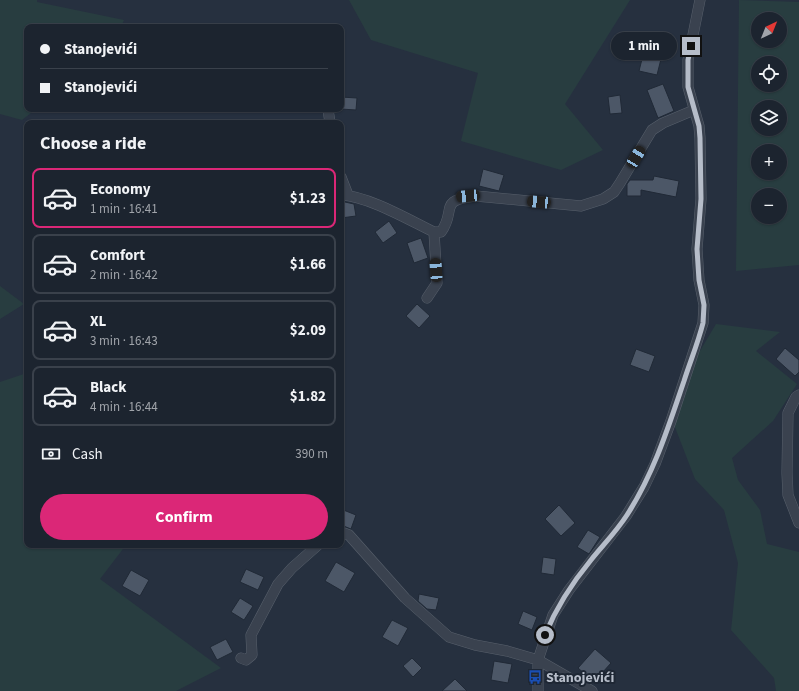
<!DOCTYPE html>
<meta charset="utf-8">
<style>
:root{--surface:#1c242f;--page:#29303b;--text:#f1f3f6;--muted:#a0a4aa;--line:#3a414b;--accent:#db2777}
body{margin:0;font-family:"Source Sans 3",sans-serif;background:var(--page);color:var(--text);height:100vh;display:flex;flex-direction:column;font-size:15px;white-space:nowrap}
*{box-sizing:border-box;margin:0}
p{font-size:13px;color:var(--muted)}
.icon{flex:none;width:22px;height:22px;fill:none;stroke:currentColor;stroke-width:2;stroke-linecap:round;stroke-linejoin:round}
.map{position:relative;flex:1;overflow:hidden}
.panel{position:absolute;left:24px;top:120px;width:320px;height:428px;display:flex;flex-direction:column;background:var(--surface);border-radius:8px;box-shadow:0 1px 3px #0004,0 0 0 1px var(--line)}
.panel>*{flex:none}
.hud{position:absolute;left:24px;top:24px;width:320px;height:88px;border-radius:8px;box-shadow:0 1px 3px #0004,0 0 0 1px var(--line);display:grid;align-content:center;height:88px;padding:0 16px;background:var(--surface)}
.needle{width:26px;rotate:43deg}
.tools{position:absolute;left:751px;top:12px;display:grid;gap:8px}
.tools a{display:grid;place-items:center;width:36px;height:36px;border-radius:50%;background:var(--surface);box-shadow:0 1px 3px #0004,0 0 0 1px var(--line);font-size:20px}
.end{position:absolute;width:18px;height:18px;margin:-9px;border:5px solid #b6bdc9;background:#111;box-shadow:0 0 0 2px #111}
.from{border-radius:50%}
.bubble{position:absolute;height:28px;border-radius:14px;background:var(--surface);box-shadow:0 1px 3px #0004,0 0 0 1px var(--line);font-size:13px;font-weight:700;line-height:28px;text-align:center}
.car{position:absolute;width:12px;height:24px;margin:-12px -6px;border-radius:5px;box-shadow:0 0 3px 1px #0007;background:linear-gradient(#222 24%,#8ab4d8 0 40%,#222 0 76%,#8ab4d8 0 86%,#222 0)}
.hud b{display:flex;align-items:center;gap:14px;height:38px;font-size:15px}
.hud b+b{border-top:1px solid var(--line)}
.hud i{width:10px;height:10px;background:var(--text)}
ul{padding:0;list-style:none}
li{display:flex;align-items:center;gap:12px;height:60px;margin:0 8px 6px;padding:0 8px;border:2px solid var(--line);border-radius:8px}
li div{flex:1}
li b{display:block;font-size:15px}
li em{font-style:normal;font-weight:700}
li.current{border-color:var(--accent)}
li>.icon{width:36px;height:36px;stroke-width:1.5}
h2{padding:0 16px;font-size:18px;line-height:48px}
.pay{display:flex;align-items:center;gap:10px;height:44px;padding:0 16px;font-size:15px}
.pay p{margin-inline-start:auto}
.action{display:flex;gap:8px;margin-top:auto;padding:8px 16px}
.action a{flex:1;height:46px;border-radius:24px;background:var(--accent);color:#fff;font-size:16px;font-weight:700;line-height:46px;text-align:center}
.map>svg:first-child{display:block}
.green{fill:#283d40;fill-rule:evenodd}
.building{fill:#4c5767;stroke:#202936}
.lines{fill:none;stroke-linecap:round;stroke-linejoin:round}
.minor-casing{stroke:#58606c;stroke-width:11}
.minor{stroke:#3a424f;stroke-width:10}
.route{stroke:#b6bdc9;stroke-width:5}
.labels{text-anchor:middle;stroke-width:4;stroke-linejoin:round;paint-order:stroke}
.poi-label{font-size:14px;font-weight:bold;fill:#b6bdc9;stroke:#1e2734;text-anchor:start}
</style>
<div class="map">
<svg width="799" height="691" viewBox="0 0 799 691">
<rect width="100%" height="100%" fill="#26303f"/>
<path class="green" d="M0 0H37V2L124 20 121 27H27V109H36L22 120 0 114Z
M349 0H630L565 104 603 150 561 170 461 141 478 73 371 40Z
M739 0 799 2V265L736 271ZM758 19H780V41H758ZM758 63H780V85H758ZM758 107H780V129H758ZM758 151H780V173H758ZM758 195H780V217H758Z
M0 286 24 304 0 319Z
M716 324 780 332 756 351 797 384 773 421 732 458 738 480 760 510 767 544 799 552V691H776L774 678 731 630 738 563 724 510 695 479 673 422 694 361Z
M27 373V545H126L100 579 221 668 176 691H0V382Z"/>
<path class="building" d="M644 51 662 55 657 75 639 71Z
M663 84 674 111 658 118 647 90Z
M620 95 622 113 610 114 608 97Z
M341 97 357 98 356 110 341 109Z
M483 169 504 175 499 191 479 186Z
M654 176 679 181 676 197 641 190V196H627V184L630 180H653Z
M345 202 354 204 356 216 341 218V203Z
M389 221 397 233 383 243 375 232Z
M421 238 428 258 414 263 407 243Z
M417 304 430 316 419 328 406 316Z
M785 348 799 360V372L795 376 776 359Z
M636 349 655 356 649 372 630 365Z
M559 505 575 523 561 536 545 519Z
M341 509 356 515 351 529 341 525Z
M588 530 600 537 589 554 577 547Z
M543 557 556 559 554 575 541 573Z
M336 562 355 573 344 592 325 581Z
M246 569 264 577 258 590 240 582Z
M131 570 149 580 140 596 122 586Z
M419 594 439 598 436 610 427 609 418 601Z
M240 598 253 606 244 620 231 612Z
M523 611 537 617 532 630 518 624Z
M392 620 408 628 398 646 382 637Z
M226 639 233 652 217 660 210 647Z
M595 649 611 663 594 682 578 668Z
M412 658 422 668 413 677 403 666Z
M494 661 512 664 508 683 491 680Z
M455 679 467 691H442Z"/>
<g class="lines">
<defs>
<path id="minor" d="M328 109 330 123
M341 177 348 195
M341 195C368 196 409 220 434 232H441C457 210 437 200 476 196L581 206 603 199 614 192 620 183 652 130 663 123 694 110
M427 298 437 283 434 232
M799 395 796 397 788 413 787 473 788 495 799 523
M341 532 349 535 405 598 449 637 475 645 507 651 538 660 592 691
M241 658 246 660 252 655 251 635 278 584 292 568 318 545
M538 691V660L553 615 569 590 626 516 644 487 655 464 671 421 703 323 704 305 699 280 697 249 701 199 700 138 699 126 688 87V60L700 0"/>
</defs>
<use href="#minor" class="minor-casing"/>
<use href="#minor" class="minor"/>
</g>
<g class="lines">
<path class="route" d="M545 635C556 608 572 583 591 560 603 545 616 532 627 515 654 473 668 428 684 381 690 362 698 343 703 323L704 305 699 280 697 249 701 199 700 138 699 126 688 87V60L691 46"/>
</g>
<defs>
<symbol id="bus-bare" viewBox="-9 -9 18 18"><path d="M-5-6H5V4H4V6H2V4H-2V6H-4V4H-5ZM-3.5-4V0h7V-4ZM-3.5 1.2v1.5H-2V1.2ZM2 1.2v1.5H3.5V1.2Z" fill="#1a4fb4" stroke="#1e2734" stroke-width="2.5" paint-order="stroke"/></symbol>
</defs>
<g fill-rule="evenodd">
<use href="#bus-bare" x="525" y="667" width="20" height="20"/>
</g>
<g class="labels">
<g class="poi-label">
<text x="546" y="682">Stanojevići</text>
</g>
</g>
</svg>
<div class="tools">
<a><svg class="needle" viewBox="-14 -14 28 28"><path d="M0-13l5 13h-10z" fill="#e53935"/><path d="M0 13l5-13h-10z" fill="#a0a4aa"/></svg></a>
<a><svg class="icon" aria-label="locate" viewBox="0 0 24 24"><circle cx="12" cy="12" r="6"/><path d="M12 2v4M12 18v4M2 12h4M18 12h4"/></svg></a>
<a><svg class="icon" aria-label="layers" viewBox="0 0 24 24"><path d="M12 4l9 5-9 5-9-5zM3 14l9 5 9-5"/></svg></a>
<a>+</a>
<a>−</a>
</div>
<i class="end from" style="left:545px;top:635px"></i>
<i class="end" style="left:691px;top:46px"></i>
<div class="bubble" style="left:611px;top:32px;width:66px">1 min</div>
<i class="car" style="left:636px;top:157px;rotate:31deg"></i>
<i class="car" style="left:468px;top:196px;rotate:265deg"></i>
<i class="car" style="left:539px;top:202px;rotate:275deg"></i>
<i class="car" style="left:436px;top:270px;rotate:356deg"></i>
<div class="hud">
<b><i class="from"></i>Stanojevići</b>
<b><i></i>Stanojevići</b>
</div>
<section class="panel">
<h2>Choose a ride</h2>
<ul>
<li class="current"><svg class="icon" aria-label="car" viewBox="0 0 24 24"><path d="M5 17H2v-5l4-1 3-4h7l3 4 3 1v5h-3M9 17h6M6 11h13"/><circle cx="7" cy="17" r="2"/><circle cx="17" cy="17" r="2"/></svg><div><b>Economy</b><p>1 min · 16:41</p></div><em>$1.23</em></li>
<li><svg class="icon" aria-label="car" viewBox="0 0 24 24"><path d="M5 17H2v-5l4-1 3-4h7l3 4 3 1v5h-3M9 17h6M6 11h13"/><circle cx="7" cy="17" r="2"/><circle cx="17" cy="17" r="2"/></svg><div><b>Comfort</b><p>2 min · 16:42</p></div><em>$1.66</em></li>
<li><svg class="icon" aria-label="car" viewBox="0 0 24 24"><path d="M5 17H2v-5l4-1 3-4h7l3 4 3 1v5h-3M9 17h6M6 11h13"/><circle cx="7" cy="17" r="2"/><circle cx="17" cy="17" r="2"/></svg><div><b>XL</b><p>3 min · 16:43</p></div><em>$2.09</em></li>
<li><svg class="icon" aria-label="car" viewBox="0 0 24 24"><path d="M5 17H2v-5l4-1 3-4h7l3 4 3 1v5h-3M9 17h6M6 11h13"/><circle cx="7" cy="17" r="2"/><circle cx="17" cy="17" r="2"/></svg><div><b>Black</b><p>4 min · 16:44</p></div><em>$1.82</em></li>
</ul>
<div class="pay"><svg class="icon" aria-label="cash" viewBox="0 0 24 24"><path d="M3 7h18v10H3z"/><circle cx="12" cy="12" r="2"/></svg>Cash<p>390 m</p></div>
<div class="action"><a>Confirm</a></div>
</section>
</div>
